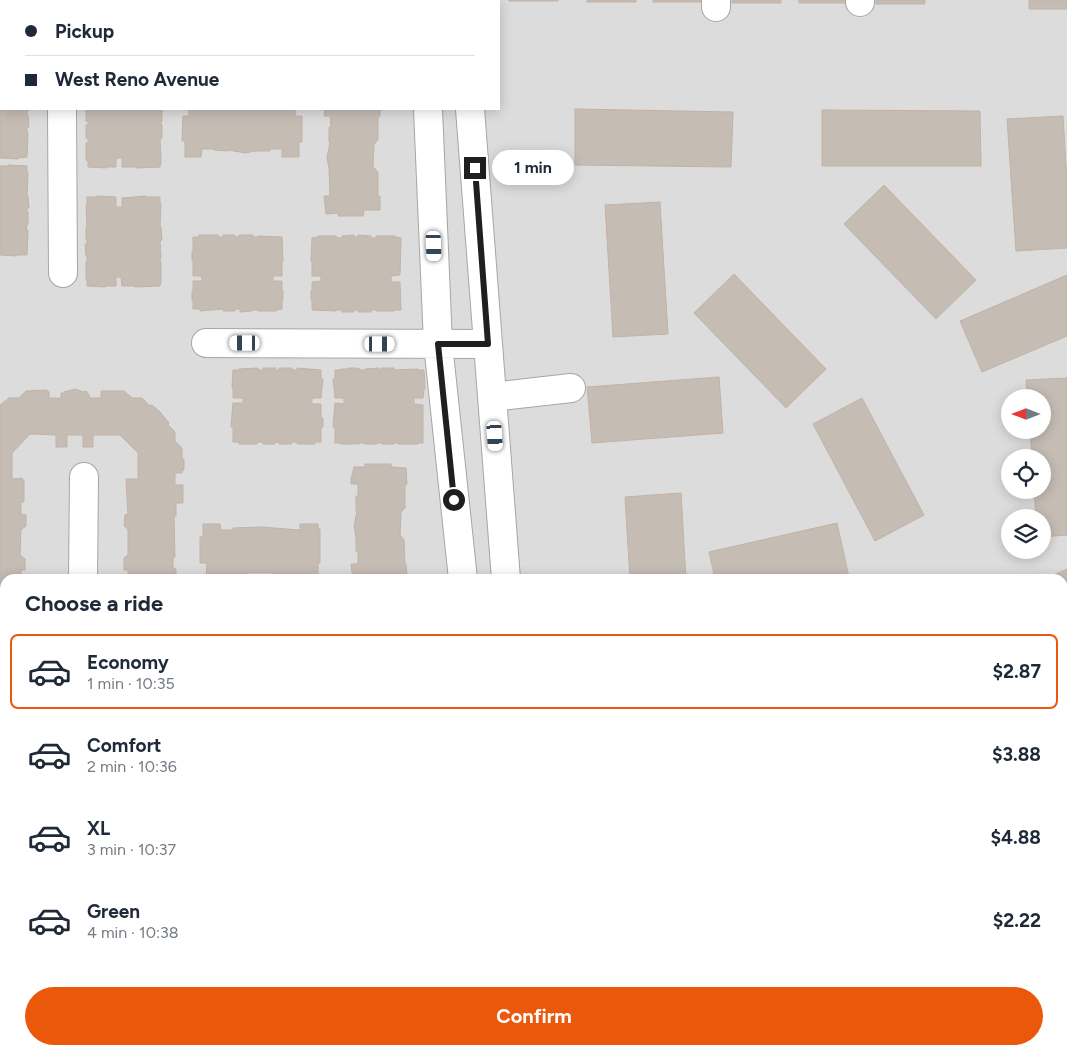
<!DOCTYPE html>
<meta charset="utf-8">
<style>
:root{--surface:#fff;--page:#f6f6f7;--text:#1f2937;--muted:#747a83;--line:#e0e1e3;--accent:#ea580c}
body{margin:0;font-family:Figtree,sans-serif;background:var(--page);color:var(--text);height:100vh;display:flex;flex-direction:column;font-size:19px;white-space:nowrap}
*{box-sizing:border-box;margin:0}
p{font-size:16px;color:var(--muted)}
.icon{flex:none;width:28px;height:28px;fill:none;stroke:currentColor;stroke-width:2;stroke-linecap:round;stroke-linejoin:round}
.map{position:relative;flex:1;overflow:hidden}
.side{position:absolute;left:0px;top:574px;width:1068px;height:481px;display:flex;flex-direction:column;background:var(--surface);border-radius:15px 15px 0 0;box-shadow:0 2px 12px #0003}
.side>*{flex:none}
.hud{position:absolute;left:0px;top:0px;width:500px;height:110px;box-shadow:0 2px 12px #0003;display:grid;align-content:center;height:110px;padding:0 25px;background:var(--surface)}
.needle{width:32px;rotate:270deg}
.controls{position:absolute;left:1001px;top:389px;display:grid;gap:10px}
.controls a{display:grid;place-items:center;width:50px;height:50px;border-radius:50%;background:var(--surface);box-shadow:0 2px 12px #0003;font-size:25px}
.end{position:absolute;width:22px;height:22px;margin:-11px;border:6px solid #1f1f1f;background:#fff;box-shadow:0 0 0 2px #fff}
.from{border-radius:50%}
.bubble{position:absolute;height:35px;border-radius:18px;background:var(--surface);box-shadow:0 2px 12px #0003;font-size:16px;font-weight:700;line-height:35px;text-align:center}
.car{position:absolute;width:15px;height:30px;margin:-15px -8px;border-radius:6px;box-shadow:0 0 4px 1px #0007;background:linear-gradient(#fff 24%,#345 0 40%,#fff 0 76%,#345 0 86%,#fff 0)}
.hud b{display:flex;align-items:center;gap:18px;height:48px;font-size:19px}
.hud b+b{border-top:1px solid var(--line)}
.hud i{width:12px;height:12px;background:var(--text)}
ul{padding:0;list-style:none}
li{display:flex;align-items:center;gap:15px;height:75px;margin:0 10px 8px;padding:0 15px;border:2px solid transparent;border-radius:8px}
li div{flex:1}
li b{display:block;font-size:19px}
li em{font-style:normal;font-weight:700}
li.current{border-color:var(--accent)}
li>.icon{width:45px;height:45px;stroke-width:1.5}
h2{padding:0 25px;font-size:22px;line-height:60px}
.primary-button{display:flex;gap:10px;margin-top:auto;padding:10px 25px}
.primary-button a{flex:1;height:58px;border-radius:30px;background:var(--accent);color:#fff;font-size:20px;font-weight:700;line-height:58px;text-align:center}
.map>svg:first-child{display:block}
.residential{fill:#dddcdc;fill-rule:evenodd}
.education{fill:#fffedf}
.building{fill:#c5bcb4;stroke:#c2b2a7}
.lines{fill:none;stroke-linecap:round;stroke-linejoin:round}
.minor-casing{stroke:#a6a6a6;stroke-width:30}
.major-casing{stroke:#9a6400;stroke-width:30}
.minor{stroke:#fff;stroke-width:28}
.major{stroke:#fdd29d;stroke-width:28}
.route{stroke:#1f1f1f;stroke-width:6}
</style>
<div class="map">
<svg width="1067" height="1054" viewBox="0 0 1067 1054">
<rect width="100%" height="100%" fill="#f0ece5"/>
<path class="residential" d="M0 0H1067V944H1062V579H5V622H0ZM1 1H499V109H1ZM1010 398H1042V430H1010ZM1010 458H1042V490H1010ZM1010 518H1042V550H1010Z
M0 1033H5V1050H1062L1063 1038H1067V1054H0Z"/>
<path class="education" d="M0 622H5V949H0Z"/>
<path class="building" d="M355 0H402V1H355Z
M509 0H558V1H509Z
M587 0H636V2H587Z
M653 0H703V2H653Z
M732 0H781V3H732Z
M799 0H848V3H799Z
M876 0H925V4H876Z
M1029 0H1067V9H1029Z
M0 68H1V109H29V110L27 111V115H28L29 127 27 128V133H28L27 157 18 158V159L0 158Z
M86 109H162V121L161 122V124L162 125V138L160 139 161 161 160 167 136 168V167H122V158H116V167H106V168L88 167V161L86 160V143H88V138H86V125H88V121H86Z
M189 109H295V116H302V142H299V157H282V149H270V151H255L245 153 229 150V151L214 150V149H202L201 157H185V141H182L183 116H189Z
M325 109H380V116L378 117V140L374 144 373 167 378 172V196H380V210H364L363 216H338V213L326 214 324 196H330L329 168 327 158 330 142H329V127H331L330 116H324Z
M575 109 733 112 731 167 575 165Z
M822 110 980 111 981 166H822Z
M1063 116 1067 181V248L1016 251 1007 119Z
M8 165 27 166V172H28L27 196H28L29 208H27V212H28V224L27 225 26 230H28L27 255H17V256L0 255V166H8Z
M884 185 976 280 936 319 844 224Z
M97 196 116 197V207H122V198L146 196V197H160V203L161 204 160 226 161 227 162 240 160 241 161 256 160 261 161 263V280L160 286 135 287V286H122L121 277H116V286H105V287L87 286V280L86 279V262H87V256H86L85 244H87V240H86V227H87L86 204H87V197H97Z
M660 202 668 334 613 337 605 205Z
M199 235H218V237H223V235H235V237H239V235H253V237H258V236L282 237 283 261H282V276H273V281H282V291H283V300H282V309L276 310V311H258V310H252V311L240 312V309H235V311H223V309L200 311V309H193V300H192V291H193V281H202V276H193V260H192V251L193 252V237H199Z
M354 235V237H358V235L371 236V238H376V236H395V237L401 238 400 275 391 276V282H400L401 310H394V311H376V310H371V312H359L358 310H354V312H342V310H336V311L312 310V300H311V291H312V282L321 281V276H312V261H311L312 238 318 237V236H336L337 238H342V236Z
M734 274 826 369 786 408 694 313Z
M1067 275V336L982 372 960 321Z
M258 368V370H263V368H276V370H279V368H292V370H297V368L321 370V379H323L321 398H312V404H321V418H323V427H321V442H315V444H297V442H292L291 444H279V442H275V444H263V442H258L257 444H239V442H233V427H231L233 403H243V398H233V388H232L233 370H238L239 369Z
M348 368H356L360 369V370H365V369L379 368V370H381V368H394V370L418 369V370H424L425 389H424L423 398H414V404L423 405V443H418V444H398V443H394V444H382V443H377V444H365V443H359V444H341V443H335V427H333L335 403 344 404V398H335L333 379H335V370H341V369H348Z
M719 377 723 433 592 443 587 387Z
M1067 378V535L1042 537V518H1036L1034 490H1042V458H1032L1030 430H1042V398H1027L1026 380Z
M75 389 83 392 86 391 89 395 90 398H101V391H124L132 398H142L150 406 152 405 160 412 169 423 168 425 175 432V441L182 448V459H184V470H182V473H175V485H183V503H176V516H174L175 557H173V568L176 569V579H128V570H124V558L128 555V529L124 526 125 515 128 514 126 479H138V453L120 435H93V447H83V435H67V447H56V435L30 434 12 453V479L22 478V480H24V502H21V514L26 515V526L22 529H21L20 555 25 559V570H21V579H5V601H0V405L9 398H19L26 391 46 390 49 392V398H61V393H64V392Z
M862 398 924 515 875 541 813 424Z
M365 464H391V467L406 468 407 484 405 485V508L401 512 400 535 404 540 405 564H406L407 578 353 579 351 564H358V552L356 551V537L354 526 357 511H356V496H358V484H351V479L354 467H365Z
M681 493 686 579H630L625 497Z
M837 523 849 577 843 579H715L709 552Z
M203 524H220L221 530H233V528L261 527 300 530V524H318V529H320V563H318V579H300V577H276L273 573H247L244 578 220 577V579H206L207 563H200V537H203Z
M1067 569V630L1062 632V579H1045Z
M1067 689V822H1062V690Z
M0 703H5V844H2V825H0Z"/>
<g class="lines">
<defs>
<path id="minor" d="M462 0V1
M860 0V2
M716 7V0
M0 52H1
M62 109 63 273
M428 109 438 344 463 579
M470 109 506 579
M206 343 488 344
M492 397 571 388
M83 579 84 477
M0 632 5 633
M357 1050V1054
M1038 1050V1054
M514 1054V1050"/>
<path id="major" d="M0 964H5
M1062 965H1067
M0 1013H5
M1062 1013H1067"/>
</defs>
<use href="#minor" class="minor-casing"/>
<use href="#major" class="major-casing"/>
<use href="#minor" class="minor"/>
<use href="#major" class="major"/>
</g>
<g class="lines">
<path class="route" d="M454 500 438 344H488L475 168"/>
</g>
</svg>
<div class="controls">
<a><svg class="needle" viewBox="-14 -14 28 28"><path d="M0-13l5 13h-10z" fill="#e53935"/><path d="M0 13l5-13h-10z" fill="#747a83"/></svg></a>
<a><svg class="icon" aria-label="locate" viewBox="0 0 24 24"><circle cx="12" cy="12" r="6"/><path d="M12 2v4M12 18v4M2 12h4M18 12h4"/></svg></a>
<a><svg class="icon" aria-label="layers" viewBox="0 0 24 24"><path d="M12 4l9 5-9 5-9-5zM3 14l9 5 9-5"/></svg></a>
</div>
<i class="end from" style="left:454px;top:500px"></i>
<i class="end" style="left:475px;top:168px"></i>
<div class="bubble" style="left:492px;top:150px;width:82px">1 min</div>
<i class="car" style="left:434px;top:246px;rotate:178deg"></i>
<i class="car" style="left:245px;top:343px;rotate:270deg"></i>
<i class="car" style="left:380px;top:344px;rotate:90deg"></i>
<i class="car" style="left:495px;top:436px;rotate:176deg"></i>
<div class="hud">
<b><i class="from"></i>Pickup</b>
<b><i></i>West Reno Avenue</b>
</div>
<section class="side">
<h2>Choose a ride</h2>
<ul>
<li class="current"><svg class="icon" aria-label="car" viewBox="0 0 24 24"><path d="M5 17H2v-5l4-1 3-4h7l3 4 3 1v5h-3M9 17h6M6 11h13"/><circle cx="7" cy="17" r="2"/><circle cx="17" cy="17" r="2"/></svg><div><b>Economy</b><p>1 min · 10:35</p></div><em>$2.87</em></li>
<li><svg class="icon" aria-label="car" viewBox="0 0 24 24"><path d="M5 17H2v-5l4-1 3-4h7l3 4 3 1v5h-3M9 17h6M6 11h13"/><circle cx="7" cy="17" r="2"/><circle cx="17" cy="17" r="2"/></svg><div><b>Comfort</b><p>2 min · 10:36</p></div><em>$3.88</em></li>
<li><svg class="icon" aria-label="car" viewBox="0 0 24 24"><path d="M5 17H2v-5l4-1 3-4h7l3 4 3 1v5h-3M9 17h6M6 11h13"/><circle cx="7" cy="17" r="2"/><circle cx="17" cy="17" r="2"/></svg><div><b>XL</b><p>3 min · 10:37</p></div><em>$4.88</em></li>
<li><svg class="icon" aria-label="car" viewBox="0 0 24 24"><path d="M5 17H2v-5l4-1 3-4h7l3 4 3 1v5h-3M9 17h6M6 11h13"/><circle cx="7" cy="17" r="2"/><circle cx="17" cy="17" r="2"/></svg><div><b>Green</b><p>4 min · 10:38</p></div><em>$2.22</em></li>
</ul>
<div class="primary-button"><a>Confirm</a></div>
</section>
</div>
